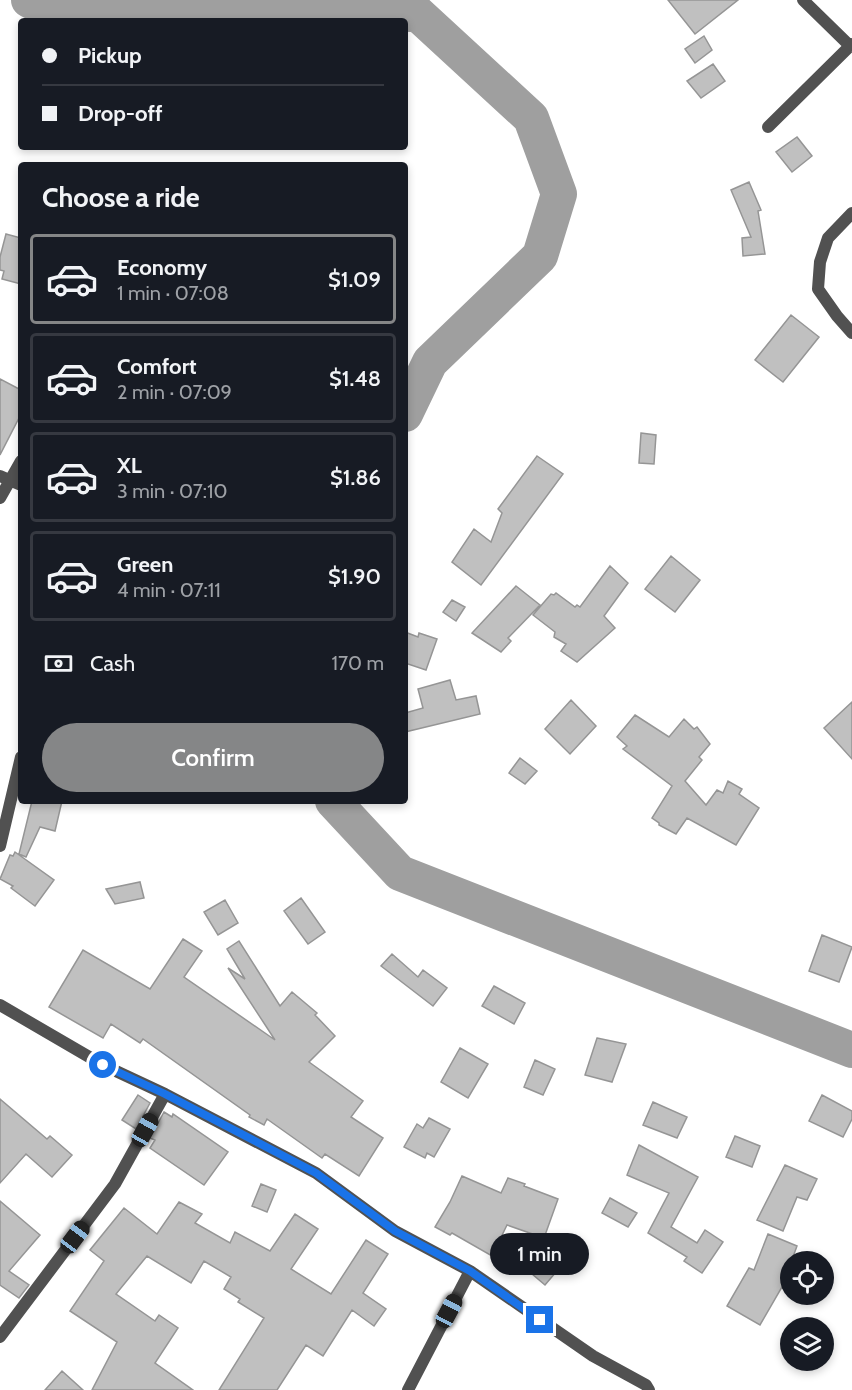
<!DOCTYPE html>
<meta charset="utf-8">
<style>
:root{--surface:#171b24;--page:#242831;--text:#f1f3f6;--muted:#9ea1a6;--line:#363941;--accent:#858687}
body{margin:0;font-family:Cabin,sans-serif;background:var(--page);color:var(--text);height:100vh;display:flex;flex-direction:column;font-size:22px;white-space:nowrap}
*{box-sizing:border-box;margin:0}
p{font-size:20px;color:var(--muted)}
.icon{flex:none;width:33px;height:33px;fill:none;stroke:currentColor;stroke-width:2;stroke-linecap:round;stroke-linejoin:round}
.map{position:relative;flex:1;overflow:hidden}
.sheet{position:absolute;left:18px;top:162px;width:390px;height:642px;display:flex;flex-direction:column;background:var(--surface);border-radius:6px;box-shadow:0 3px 9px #0003}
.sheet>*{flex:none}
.banner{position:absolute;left:18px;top:18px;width:390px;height:132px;border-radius:6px;box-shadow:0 3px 9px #0003;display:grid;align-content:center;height:132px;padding:0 24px;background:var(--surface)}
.controls{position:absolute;left:780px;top:1251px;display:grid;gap:12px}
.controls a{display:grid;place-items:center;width:54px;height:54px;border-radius:50%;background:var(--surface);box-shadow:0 3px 9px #0003;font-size:30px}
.end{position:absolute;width:27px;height:27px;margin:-14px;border:8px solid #1a73e8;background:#fff;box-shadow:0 0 0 3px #fff}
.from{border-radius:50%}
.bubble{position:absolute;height:42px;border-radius:21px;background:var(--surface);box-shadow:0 3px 9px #0003;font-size:20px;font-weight:600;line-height:42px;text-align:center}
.car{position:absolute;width:18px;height:36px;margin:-18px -9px;border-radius:8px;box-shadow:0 0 4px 2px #0007;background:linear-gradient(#222 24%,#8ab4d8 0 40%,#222 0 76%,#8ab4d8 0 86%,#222 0)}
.banner b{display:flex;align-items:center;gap:21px;height:57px;font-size:22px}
.banner b+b{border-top:2px solid var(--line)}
.banner i{width:15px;height:15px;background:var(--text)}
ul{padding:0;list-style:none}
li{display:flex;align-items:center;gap:18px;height:90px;margin:0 12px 9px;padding:0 12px;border:3px solid var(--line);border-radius:6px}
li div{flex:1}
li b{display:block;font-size:22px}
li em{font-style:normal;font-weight:600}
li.on{border-color:var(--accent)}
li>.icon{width:54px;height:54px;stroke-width:1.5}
h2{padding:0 24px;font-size:27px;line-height:72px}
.pay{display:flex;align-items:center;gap:15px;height:66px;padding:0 24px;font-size:22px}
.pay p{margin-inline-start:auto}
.action{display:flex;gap:12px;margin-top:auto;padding:12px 24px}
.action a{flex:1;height:69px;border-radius:36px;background:var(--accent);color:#fff;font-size:24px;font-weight:600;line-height:69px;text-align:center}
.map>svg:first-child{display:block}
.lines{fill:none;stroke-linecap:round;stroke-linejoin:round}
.river{stroke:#9f9f9f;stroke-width:36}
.building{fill:#c0c0c0;stroke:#959595;stroke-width:1.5}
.street{stroke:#515151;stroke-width:12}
.route{stroke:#1a73e8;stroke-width:8}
</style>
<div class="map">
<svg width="852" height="1390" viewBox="0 0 852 1390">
<rect width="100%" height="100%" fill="#fff"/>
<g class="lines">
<path class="river" d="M29 0 51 11 418 14 531 118 559 194 540 256 430 362 405 414
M333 801 400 873 852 1050"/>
</g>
<path class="building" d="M668 0H738L695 34Z
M704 36 712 50 695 63 685 49Z
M713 64 725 81 701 98 687 81Z
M797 137 812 156 792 172 776 152Z
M749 182 761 210 758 211 765 254 743 256 742 238 751 237 731 190Z
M6 234 21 238V284L2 279 4 271 0 270V257Z
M791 315 819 337 783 382 755 360Z
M0 379 21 390V414L0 455Z
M641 433 656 435 654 464 639 463Z
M537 456 563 474 481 585 452 562 474 529 491 542 502 513 498 509Z
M671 556 700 580 675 612 645 589Z
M610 566 628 583 604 616 615 628 577 662 561 651 566 644 554 637 555 632 533 615 551 594 554 595 556 593 575 607 577 605 580 607Z
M516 586 540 605 508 638 511 641 501 652 472 633Z
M452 600 465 607 456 621 443 612Z
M405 632 418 637 419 633 437 639 426 670 405 663Z
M450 680 456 700 476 696 480 714 405 732V713L423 708 418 689Z
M571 700 596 726 570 754 545 729Z
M852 702V759L824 728Z
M635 715 669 737 684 719 694 729 697 727 710 744 699 757 702 760 685 781 706 805 717 790 723 793 728 781 742 789 739 794 759 808 736 845 687 818 676 834 659 825V823L652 818 672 786 623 749 627 746 617 737Z
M520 758 537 771 525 784 509 773Z
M32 801H62L55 831 40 827 26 857 19 854Z
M15 852 54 880 35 906 11 888 13 886 0 879 10 855 13 856Z
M140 882 144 898 115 904 106 889Z
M301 898 325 932 308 944 284 911Z
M225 900 238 923 218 935 204 912Z
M822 935 852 947 839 982 809 971Z
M183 939 202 951 184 977 275 1040 228 968 245 979 227 949 239 941 280 1006 292 992 317 1013 315 1015 335 1036 309 1062 363 1101 351 1117 383 1138 359 1176 325 1154 322 1158 267 1119 264 1125 249 1117 250 1115 143 1039 140 1043 111 1024 103 1038 49 1007 83 950 150 989Z
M392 954 418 977 423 970 447 988 433 1006 381 966Z
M494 986 525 1003 514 1024 482 1006Z
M597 1038 626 1044 612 1082 585 1075Z
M460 1048 488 1064 468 1098 441 1082Z
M535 1060 555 1069 543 1095 524 1087Z
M138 1095 150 1103 136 1129 122 1120Z
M822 1095 852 1111V1119L843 1137 809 1121Z
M0 1099 47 1139 50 1136 72 1155 52 1177 26 1154 0 1183Z
M653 1102 687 1117 677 1138 643 1125Z
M164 1112 172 1117 173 1114 228 1152 204 1185 150 1148 155 1140 150 1138Z
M429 1118 450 1129 434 1157 427 1153 425 1158 404 1147 417 1124 423 1128Z
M735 1136 760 1146 752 1167 726 1157Z
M639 1145 698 1177 671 1227 697 1243 705 1230 723 1242 702 1273 684 1261 687 1257 648 1233 669 1193 627 1175Z
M785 1165 817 1179 807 1200 797 1197 783 1231 757 1220Z
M462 1176 501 1193 508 1178 525 1184 524 1186 558 1199 544 1238 507 1225 492 1256 452 1233 450 1235 435 1227 450 1202Z
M261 1184 276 1190 267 1212 252 1206Z
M610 1198 637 1213 628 1227 602 1213Z
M0 1201 40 1235 9 1271 29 1285 19 1298 0 1285Z
M179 1202 202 1214 195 1223 230 1243 235 1232 270 1251 295 1214 318 1229 291 1269 331 1294 366 1240 388 1254 363 1293 386 1309 374 1326 352 1310 323 1356 306 1345 277 1390H219L264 1318 238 1302 240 1299 224 1289 231 1277 204 1261 191 1283 147 1256 116 1294 155 1321 159 1315 178 1328 155 1363 193 1390H92L117 1342 70 1311 104 1261 90 1250 124 1208 157 1234Z
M768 1234 797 1246 782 1287 760 1325 727 1306 749 1268 754 1270Z
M542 1248 562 1265 545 1285 525 1268Z
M62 1371 83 1390H45Z"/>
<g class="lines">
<path class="street" d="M803 0 850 46
M768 127 852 44
M852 213 828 238 820 262 818 289 837 316 852 333
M0 476 21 485
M0 498 21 461
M0 846 21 757
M0 1005 103 1065 165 1094 316 1173 395 1231 470 1271 593 1356 646 1385 649 1390
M0 1337 115 1184 165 1094
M408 1390 470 1271"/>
</g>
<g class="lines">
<path class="route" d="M103 1065 165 1094 316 1173 395 1231 470 1271 540 1320"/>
</g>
</svg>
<div class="controls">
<a><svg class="icon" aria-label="locate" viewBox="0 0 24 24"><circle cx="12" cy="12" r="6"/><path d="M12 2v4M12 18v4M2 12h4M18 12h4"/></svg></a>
<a><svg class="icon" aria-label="layers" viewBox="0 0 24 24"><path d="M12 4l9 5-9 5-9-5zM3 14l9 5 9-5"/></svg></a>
</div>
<i class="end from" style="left:103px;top:1065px"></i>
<i class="end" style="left:540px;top:1320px"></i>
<div class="bubble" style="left:490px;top:1233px;width:99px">1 min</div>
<i class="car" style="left:145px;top:1130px;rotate:29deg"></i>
<i class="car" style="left:75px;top:1237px;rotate:37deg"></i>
<i class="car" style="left:449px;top:1311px;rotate:28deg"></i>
<div class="banner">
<b><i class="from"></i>Pickup</b>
<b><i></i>Drop-off</b>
</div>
<section class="sheet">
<h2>Choose a ride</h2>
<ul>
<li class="on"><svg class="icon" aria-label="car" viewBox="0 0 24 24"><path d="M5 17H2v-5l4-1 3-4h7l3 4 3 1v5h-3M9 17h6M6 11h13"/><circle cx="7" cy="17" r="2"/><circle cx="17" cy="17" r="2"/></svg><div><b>Economy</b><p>1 min · 07:08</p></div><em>$1.09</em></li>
<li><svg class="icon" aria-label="car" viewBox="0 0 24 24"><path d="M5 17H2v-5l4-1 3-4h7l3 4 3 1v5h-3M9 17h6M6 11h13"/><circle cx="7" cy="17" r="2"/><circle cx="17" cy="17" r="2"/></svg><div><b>Comfort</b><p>2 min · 07:09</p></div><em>$1.48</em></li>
<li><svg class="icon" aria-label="car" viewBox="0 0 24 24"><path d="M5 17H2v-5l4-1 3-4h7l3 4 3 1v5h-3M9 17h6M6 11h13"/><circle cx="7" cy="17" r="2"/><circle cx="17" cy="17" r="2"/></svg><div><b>XL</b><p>3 min · 07:10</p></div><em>$1.86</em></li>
<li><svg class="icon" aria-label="car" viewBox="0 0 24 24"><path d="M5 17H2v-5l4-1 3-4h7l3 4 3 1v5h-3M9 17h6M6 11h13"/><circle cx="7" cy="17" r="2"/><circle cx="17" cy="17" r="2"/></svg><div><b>Green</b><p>4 min · 07:11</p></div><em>$1.90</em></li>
</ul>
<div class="pay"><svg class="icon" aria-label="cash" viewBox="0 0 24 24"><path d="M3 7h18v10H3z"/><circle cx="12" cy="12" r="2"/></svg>Cash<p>170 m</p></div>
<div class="action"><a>Confirm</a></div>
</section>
</div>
